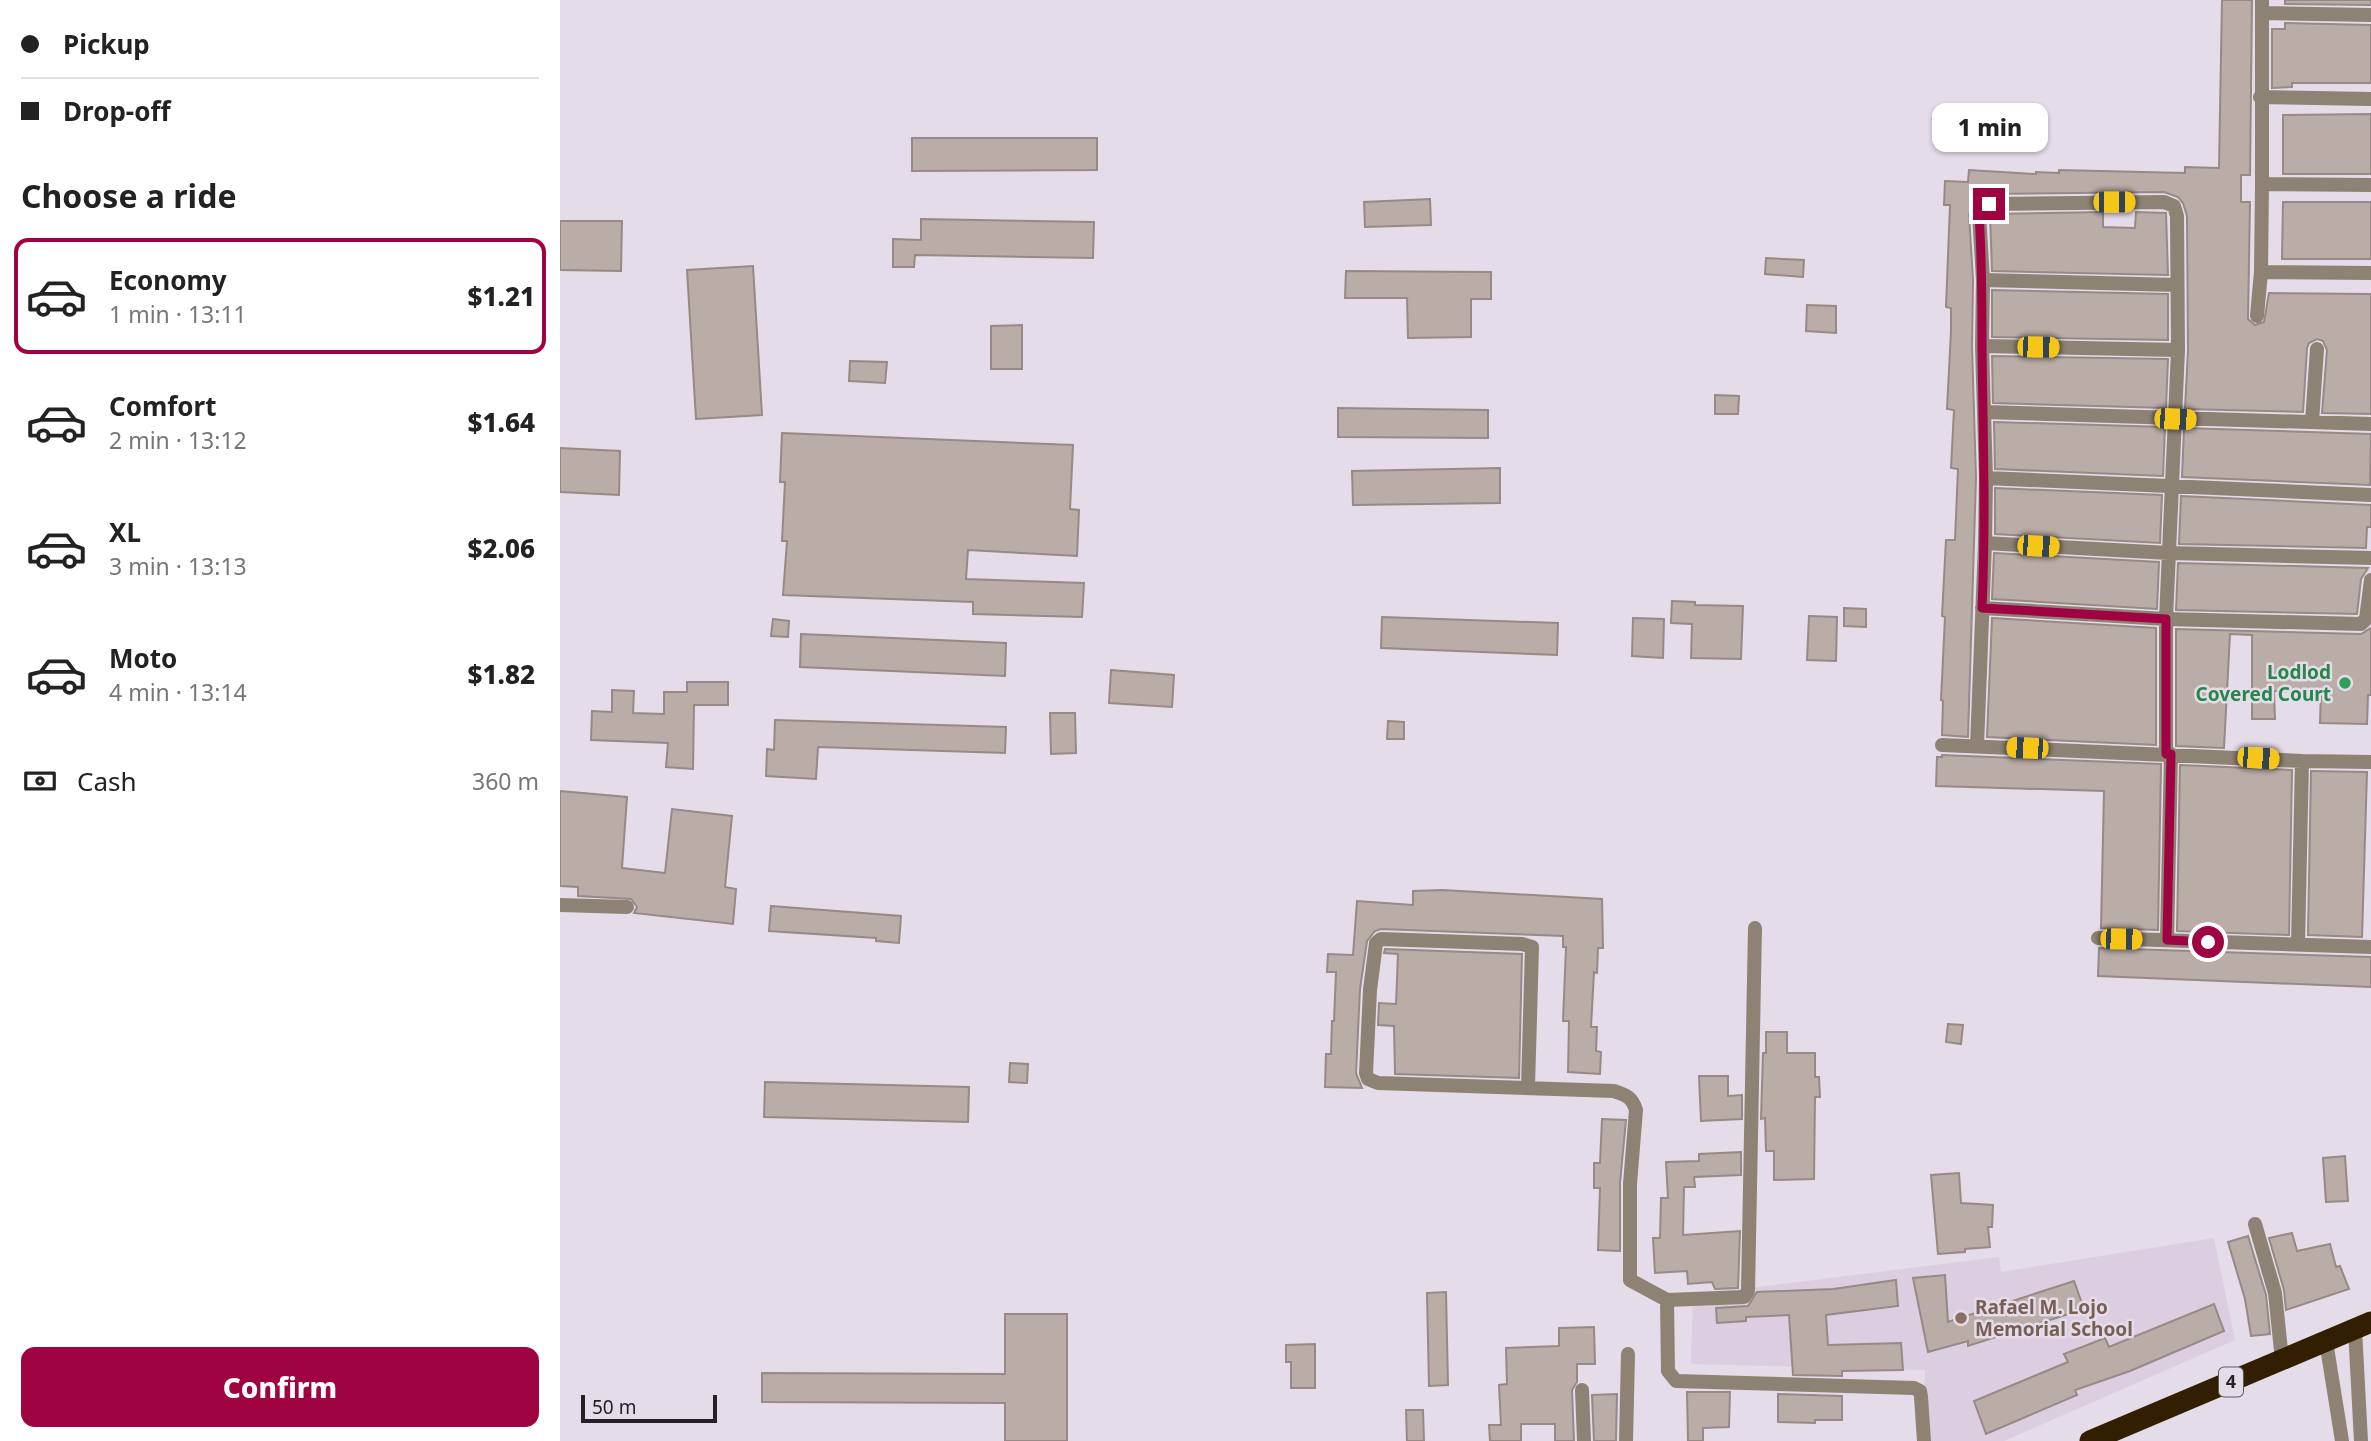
<!DOCTYPE html>
<meta charset="utf-8">
<style>
:root{--surface:#fff;--page:#f2f2f2;--text:#222;--muted:#767676;--line:#e0e0e0;--accent:#a00341}
body{margin:0;font-family:"Noto Sans",sans-serif;background:var(--page);color:var(--text);height:100vh;display:flex;flex-direction:column;font-size:26px;white-space:nowrap}
*{box-sizing:border-box;margin:0}
p{font-size:23px;color:var(--muted)}
.icon{flex:none;width:38px;height:38px;fill:none;stroke:currentColor;stroke-width:2;stroke-linecap:round;stroke-linejoin:round}
.map{position:relative;flex:1;overflow:hidden}
.panel{display:flex;flex-direction:column;background:var(--surface);width:560px}
.panel>*{flex:none}
.top-card{display:grid;align-content:center;height:154px;padding:0 21px;background:var(--surface)}
.scale{position:absolute;left:21px;bottom:18px;width:136px;box-sizing:border-box;padding-left:7px;border:4px solid #252226;border-top:0;font-size:19px;line-height:24px;white-space:nowrap;color:#252226;-webkit-text-stroke:5px #e4dce8;paint-order:stroke}
.end{position:absolute;width:32px;height:32px;margin:-16px;border:9px solid #a00341;background:#fff;box-shadow:0 0 0 4px #fff}
.from{border-radius:50%}
.bubble{position:absolute;height:49px;border-radius:14px;background:var(--surface);box-shadow:0 2px 5px #0004;font-size:23px;font-weight:800;line-height:49px;text-align:center}
.car{position:absolute;width:21px;height:42px;margin:-21px -10px;border-radius:9px;box-shadow:0 0 5px 2px #0007;background:linear-gradient(#f5c518 24%,#345 0 40%,#f5c518 0 76%,#345 0 86%,#f5c518 0)}
.top-card b{display:flex;align-items:center;gap:24px;height:66px;font-size:26px}
.top-card b+b{border-top:2px solid var(--line)}
.top-card i{width:18px;height:18px;background:var(--text)}
ul{padding:0;list-style:none}
li{display:flex;align-items:center;gap:21px;height:116px;margin:0 14px 10px;padding:0 7px;border:4px solid transparent;border-radius:14px}
li div{flex:1}
li b{display:block;font-size:26px}
li em{font-style:normal;font-weight:800}
li.active{border-color:var(--accent)}
li>.icon{width:63px;height:63px;stroke-width:1.5}
h2{padding:0 21px;font-size:32px;line-height:84px}
.pay{display:flex;align-items:center;gap:18px;height:77px;padding:0 21px;font-size:26px}
.pay p{margin-inline-start:auto}
.button{display:flex;gap:14px;margin-top:auto;padding:14px 21px}
.button a{flex:1;height:80px;border-radius:14px;background:var(--accent);color:#fff;font-size:28px;font-weight:800;line-height:80px;text-align:center}
main{display:flex;flex:1;min-height:0}
.map>svg:first-child{display:block}
.built{fill:#dbcee0}
.building{fill:#baaca7;stroke:#978985;stroke-width:2}
.lines{fill:none;stroke-linecap:round;stroke-linejoin:round}
.street{stroke:#8d8274;stroke-width:14}
.highway{stroke:#321e00;stroke-width:21}
.route{stroke:#a00341;stroke-width:9}
.leisure-dot{fill:#2e9e5b;stroke:#e4dce8;stroke-width:2.5}
.education-dot{fill:#8d6e63;stroke:#e4dce8;stroke-width:2.5}
.labels{text-anchor:middle;stroke-width:5;stroke-linejoin:round;paint-order:stroke}
.shield{fill:#e4dce8;stroke:#5e5a60;stroke-width:2}
.shield-label{font-size:18px;font-weight:bold;fill:#252226}
.leisure-label{font-size:19px;font-weight:bold;fill:#27864d;stroke:#e4dce8;text-anchor:end}
.education-label{font-size:19px;font-weight:bold;fill:#785e54;stroke:#e4dce8;text-anchor:start}
</style>
<main>
<section class="panel">
<div class="top-card">
<b><i class="from"></i>Pickup</b>
<b><i></i>Drop-off</b>
</div>
<h2>Choose a ride</h2>
<ul>
<li class="active"><svg class="icon" aria-label="car" viewBox="0 0 24 24"><path d="M5 17H2v-5l4-1 3-4h7l3 4 3 1v5h-3M9 17h6M6 11h13"/><circle cx="7" cy="17" r="2"/><circle cx="17" cy="17" r="2"/></svg><div><b>Economy</b><p>1 min · 13:11</p></div><em>$1.21</em></li>
<li><svg class="icon" aria-label="car" viewBox="0 0 24 24"><path d="M5 17H2v-5l4-1 3-4h7l3 4 3 1v5h-3M9 17h6M6 11h13"/><circle cx="7" cy="17" r="2"/><circle cx="17" cy="17" r="2"/></svg><div><b>Comfort</b><p>2 min · 13:12</p></div><em>$1.64</em></li>
<li><svg class="icon" aria-label="car" viewBox="0 0 24 24"><path d="M5 17H2v-5l4-1 3-4h7l3 4 3 1v5h-3M9 17h6M6 11h13"/><circle cx="7" cy="17" r="2"/><circle cx="17" cy="17" r="2"/></svg><div><b>XL</b><p>3 min · 13:13</p></div><em>$2.06</em></li>
<li><svg class="icon" aria-label="car" viewBox="0 0 24 24"><path d="M5 17H2v-5l4-1 3-4h7l3 4 3 1v5h-3M9 17h6M6 11h13"/><circle cx="7" cy="17" r="2"/><circle cx="17" cy="17" r="2"/></svg><div><b>Moto</b><p>4 min · 13:14</p></div><em>$1.82</em></li>
</ul>
<div class="pay"><svg class="icon" aria-label="cash" viewBox="0 0 24 24"><path d="M3 7h18v10H3z"/><circle cx="12" cy="12" r="2"/></svg>Cash<p>360 m</p></div>
<div class="button"><a>Confirm</a></div>
</section>
<div class="map">
<svg width="1811" height="1441" viewBox="0 0 1811 1441">
<rect width="100%" height="100%" fill="#e4dce8"/>
<path class="built" d="M1654 1238 1675 1340 1444 1441H1368L1363 1419 1365 1370 1131 1364 1133 1295 1439 1257 1441 1272Z"/>
<path class="building" d="M1662 0H1692L1690 175H1681V202H1690L1688 319 1695 325 1704 322 1709 293 1811 294V414L1762 413 1767 350 1763 341 1757 339 1749 343 1747 348 1743 412 1625 409 1628 350 1627 216 1623 203 1618 197 1604 192 1429 194 1418 199 1409 214 1413 280 1412 346 1416 478 1408 737 1382 735 1383 701 1381 700 1385 617 1382 616 1386 540H1395L1398 469 1391 468 1394 410 1387 409 1391 331V308L1386 307 1390 205H1384L1385 181 1408 182 1409 170 1476 174V172L1499 173V170L1625 173V167L1659 168Z
M1725 0H1811V5L1725 4Z
M1725 23 1811 25V83H1732V87L1712 88V29H1725Z
M1811 114V174H1723V115Z
M352 138H537V170L352 171Z
M870 199 871 225 805 227 804 202Z
M1723 202H1811V259H1722Z
M1543 212V227L1575 228 1576 212 1606 213 1608 275 1432 271 1430 214Z
M361 219 534 222 533 258 355 255 354 267H333V239L361 240Z
M0 221H62L61 271 0 270Z
M1206 258 1244 260 1243 277 1205 274Z
M193 266 202 415 136 419 127 270Z
M786 271 931 272V299H911V337L848 338 847 298H785Z
M1432 290 1608 294V340L1432 337Z
M1247 305 1276 306V333L1246 331Z
M462 325V369H431V326Z
M1432 356 1608 359 1606 408 1433 403Z
M290 361 327 362 325 383 289 381Z
M1155 395 1179 396 1178 414H1155Z
M778 408 928 410V438L778 437Z
M1434 422 1605 427 1603 476 1435 469Z
M1624 428 1811 434 1810 485 1622 477Z
M222 433 513 445 510 509 519 510 517 556 408 550 406 579 524 583 522 617 413 614V602L223 595 227 541H222L225 482H220Z
M0 448 60 451 59 495 0 492Z
M940 468V503L793 505 792 471Z
M1435 488 1602 495 1600 543 1435 534Z
M1621 496 1811 505V527H1807L1806 548 1619 544Z
M1434 553 1599 562 1597 609 1432 599Z
M1618 563 1808 568 1801 579 1797 614 1616 610Z
M1112 601 1135 602V605L1183 606 1181 659 1131 658 1132 624 1111 623Z
M1284 608 1306 609V627L1284 626Z
M1249 616 1277 617 1276 661 1247 660Z
M822 617 998 623 997 655 821 648Z
M1073 618 1104 619 1103 658 1072 656Z
M1432 618 1596 628V745L1427 737Z
M213 619 229 621 228 637 211 636Z
M1811 628V695H1808L1807 724 1760 723 1761 692 1714 691 1715 719H1692V635L1670 634 1664 748 1616 746V629L1801 634Z
M241 634 446 643 445 676 240 667Z
M551 670 614 675 612 707 549 703Z
M127 682H168V705H134L133 769 106 767 108 743 31 740 32 711 52 712V690L74 691 73 713 104 714V692H127Z
M490 713H515L516 753 491 754Z
M215 720 446 727 445 753 258 747 256 779 206 776 207 749 214 750Z
M828 721 844 722V739H827Z
M1382 755 1601 764 1598 930 1541 928 1544 791 1376 786 1377 757H1382Z
M1620 765 1732 770 1729 935 1617 931Z
M1751 771 1807 772 1802 937 1748 935Z
M0 791 67 797 62 868 105 873 112 809 172 816 165 887 176 889 173 924 74 913 77 907 71 899 18 896V887L0 886Z
M882 890 1042 899 1043 948H1038L1037 973 1034 972 1031 1027H1037L1036 1051 1041 1052 1040 1074 1008 1072 1009 1021H1003L1006 947H1003V936L821 929 815 931 807 941 800 989 796 1073 802 1088 765 1087 766 1054H771L772 1021H774L776 972H767L768 954 793 955 797 901 853 905V891Z
M211 906 341 916 339 943 316 941V938L209 931Z
M1539 948 1811 957V987L1538 976Z
M825 949 962 954 959 1078 835 1074 834 1026 818 1025 819 1003 836 1004 838 954 824 953Z
M1388 1024 1403 1025 1401 1044 1386 1042Z
M1206 1032H1227V1053H1255V1077H1259L1260 1097H1255L1254 1179 1214 1180V1151H1206L1205 1118 1201 1119 1203 1053H1206Z
M450 1063 468 1064 467 1083 449 1082Z
M1139 1076H1168V1096L1182 1095V1119L1141 1121Z
M205 1082 409 1087 408 1122 204 1117Z
M1042 1119 1066 1120 1060 1183V1251L1038 1250 1040 1188H1034V1163H1040Z
M1181 1152V1175L1134 1177 1135 1187H1124L1123 1235 1180 1231 1178 1288 1155 1289 1152 1282 1128 1284 1127 1271 1095 1273 1093 1238H1100L1101 1198H1108L1106 1162 1139 1161V1154Z
M1785 1156 1788 1201 1766 1202 1763 1158Z
M1399 1173 1401 1203 1433 1205 1432 1227H1428L1430 1247 1405 1249V1252L1378 1254 1371 1175Z
M1732 1233 1737 1251 1770 1244 1776 1267 1780 1266 1789 1289 1726 1310 1724 1290 1709 1238Z
M1688 1236 1706 1295 1710 1334 1691 1336 1685 1299 1668 1242Z
M1385 1275 1388 1322 1514 1281 1524 1309 1408 1346V1341L1368 1352 1353 1278Z
M1336 1280 1338 1306 1266 1315 1268 1345 1341 1343 1343 1370 1282 1371V1376L1233 1375 1229 1315 1186 1317V1321L1157 1323 1156 1308 1188 1306 1197 1292 1273 1289Z
M886 1292 888 1385 869 1386 867 1293Z
M1654 1304 1664 1331 1570 1371 1515 1390 1517 1395 1426 1434 1414 1401 1508 1362 1504 1354 1545 1338 1549 1347Z
M445 1314H507V1441H445V1403L202 1402V1373L445 1374Z
M1034 1327 1035 1364H1017V1382L1012 1390 1014 1441H995V1424H961V1441H930L929 1425H941L939 1385 947 1384 946 1348 999 1346V1328Z
M755 1344V1388H731V1362H726V1345Z
M1127 1392H1170L1169 1427 1143 1428V1441H1128Z
M1057 1394 1056 1441H1034L1032 1395Z
M1218 1394 1282 1396V1420H1255V1423L1218 1422Z
M846 1410H863L864 1441H847Z"/>
<g class="lines">
<path class="street" d="M1702 13 1811 15
M1700 97 1811 99
M1702 184 1811 185
M1701 272 1811 273
M1423 280 1617 285
M1697 316 1701 272 1702 184V0
M1422 346 1618 350
M1424 412 1811 424
M1752 422 1757 349
M1426 478 1811 495
M1425 543 1609 553 1811 558
M1422 608 1606 619 1801 624 1806 619 1811 580
M1382 745 1742 761 1811 762
M1417 746 1425 543 1426 478 1422 346 1423 280 1419 213 1423 207 1429 204 1604 202 1614 206 1617 216 1618 350 1606 619V754
M0 905 67 907
M1195 928 1188 1291 1184 1297 1107 1300 1108 1371 1116 1381 1354 1388 1360 1391 1361 1397 1364 1441
M1538 938 1811 947
M1607 940 1611 754
M1738 944 1742 761
M968 1087 972 947 962 944 821 939 816 943 810 990 806 1073 808 1079 818 1083 1054 1091C1066 1095 1072 1097 1076 1110L1070 1184V1280L1107 1300
M1695 1224 1715 1293 1722 1360
M1795 1329 1801 1441
M1766 1341 1782 1441
M1022 1390 1024 1441
M1066 1441 1068 1354"/>
<path class="highway" d="M1530 1441 1811 1322"/>
</g>
<g class="lines">
<path class="route" d="M1429 204 1423 207 1419 214C1422 258 1422 302 1422 347 1423 434 1426 521 1422 608L1606 619V754H1611L1607 940 1648 942"/>
</g>
<circle class="leisure-dot" cx="1785" cy="683" r="7"/>
<circle class="education-dot" cx="1401" cy="1318" r="7"/>
<g class="labels">
<rect class="shield" x="1659" y="1367.5" width="24" height="29" rx="5"/>
<g class="shield-label">
<text x="1671" y="1388">4</text>
</g>
<g class="leisure-label">
<text x="1771" y="679">Lodlod<tspan x="1771" dy="22">Covered Court</tspan></text>
</g>
<g class="education-label">
<text x="1415" y="1314">Rafael M. Lojo<tspan x="1415" dy="22">Memorial School</tspan></text>
</g>
</g>
</svg>
<div class="scale">50 m</div>
<i class="end from" style="left:1648px;top:942px"></i>
<i class="end" style="left:1429px;top:204px"></i>
<div class="bubble" style="left:1372px;top:103px;width:116px">1 min</div>
<i class="car" style="left:1554px;top:202px;rotate:90deg"></i>
<i class="car" style="left:1478px;top:347px;rotate:91deg"></i>
<i class="car" style="left:1615px;top:419px;rotate:92deg"></i>
<i class="car" style="left:1478px;top:546px;rotate:93deg"></i>
<i class="car" style="left:1467px;top:748px;rotate:272deg"></i>
<i class="car" style="left:1698px;top:758px;rotate:94deg"></i>
<i class="car" style="left:1561px;top:939px;rotate:91deg"></i>
</div>
</main>
